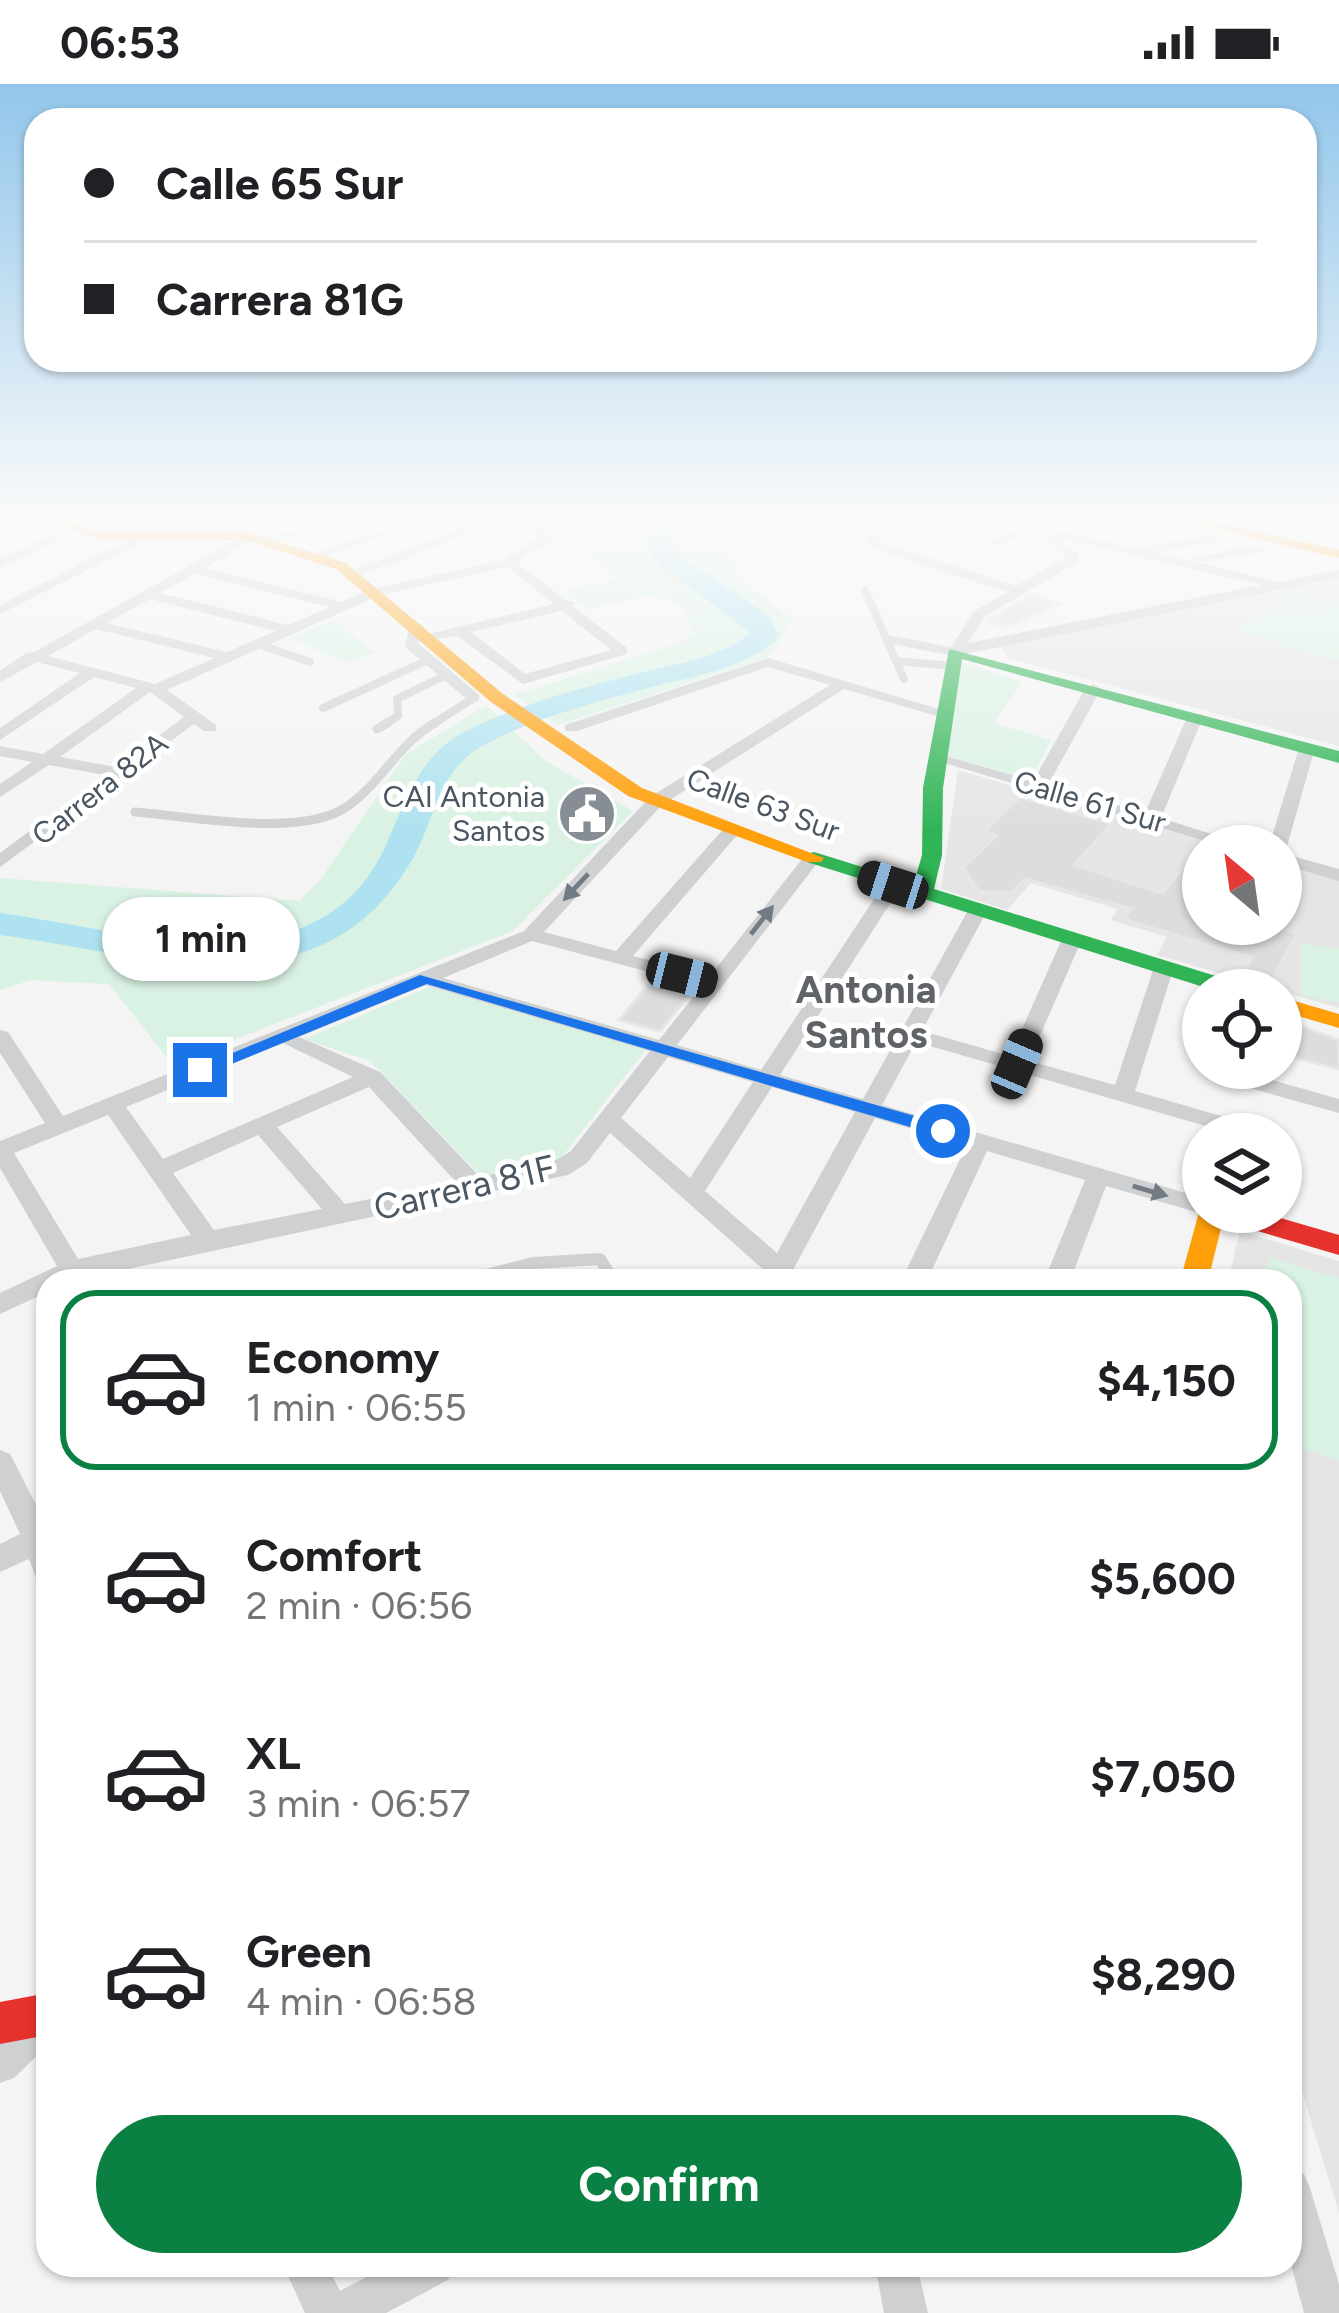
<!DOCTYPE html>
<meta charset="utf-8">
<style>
:root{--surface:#fff;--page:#f2f2f2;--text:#202124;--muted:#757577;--line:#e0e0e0;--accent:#0b8043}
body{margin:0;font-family:Figtree,sans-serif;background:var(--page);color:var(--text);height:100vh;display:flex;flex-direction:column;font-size:45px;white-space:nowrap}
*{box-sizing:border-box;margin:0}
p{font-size:39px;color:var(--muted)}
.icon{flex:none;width:66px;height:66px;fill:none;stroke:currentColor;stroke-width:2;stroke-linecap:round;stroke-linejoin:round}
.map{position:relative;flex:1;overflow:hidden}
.details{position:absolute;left:36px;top:1185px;width:1266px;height:1008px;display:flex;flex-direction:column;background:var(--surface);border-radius:36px;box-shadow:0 3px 9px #0004}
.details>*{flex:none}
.hud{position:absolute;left:24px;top:24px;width:1293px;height:264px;border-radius:36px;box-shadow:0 3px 9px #0004;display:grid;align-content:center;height:264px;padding:0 60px;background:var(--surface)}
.needle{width:78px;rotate:331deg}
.fabs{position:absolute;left:1182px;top:741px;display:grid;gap:24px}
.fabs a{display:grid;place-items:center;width:120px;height:120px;border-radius:50%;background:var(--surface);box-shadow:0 3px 9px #0004;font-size:60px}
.end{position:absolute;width:54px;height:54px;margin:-27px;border:15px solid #1a73e8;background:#fff;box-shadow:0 0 0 6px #fff}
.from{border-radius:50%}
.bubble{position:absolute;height:84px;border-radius:42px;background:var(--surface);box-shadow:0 3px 9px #0004;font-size:39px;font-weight:700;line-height:84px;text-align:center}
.car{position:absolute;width:36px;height:72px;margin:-36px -18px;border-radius:15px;box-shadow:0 0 9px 3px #0007;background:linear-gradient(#222 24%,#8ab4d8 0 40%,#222 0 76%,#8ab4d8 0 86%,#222 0)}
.hud b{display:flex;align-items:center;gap:42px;height:114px;font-size:45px}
.hud b+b{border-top:3px solid var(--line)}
.hud i{width:30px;height:30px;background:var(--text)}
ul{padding:21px 0 0;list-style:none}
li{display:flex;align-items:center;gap:36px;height:180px;margin:0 24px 18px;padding:0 36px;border:6px solid transparent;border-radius:36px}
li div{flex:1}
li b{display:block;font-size:45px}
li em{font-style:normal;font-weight:700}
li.active{border-color:var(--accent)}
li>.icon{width:108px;height:108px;stroke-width:1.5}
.action{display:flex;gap:24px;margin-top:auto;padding:24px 60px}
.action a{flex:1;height:138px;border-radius:72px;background:var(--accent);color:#fff;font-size:48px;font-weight:700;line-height:138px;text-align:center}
.status{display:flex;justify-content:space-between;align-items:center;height:84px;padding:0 60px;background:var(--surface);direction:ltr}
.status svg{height:33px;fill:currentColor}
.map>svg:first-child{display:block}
.education{fill:#e6e5e6}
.green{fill:#d9f2e3}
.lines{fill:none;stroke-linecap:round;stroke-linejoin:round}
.river{fill:#aee2f0;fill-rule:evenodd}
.building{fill:#ddddde;stroke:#e5e6e7;stroke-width:3}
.lane-far2{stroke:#ced0d2;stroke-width:8}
.lane-far1{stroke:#ced0d2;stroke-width:9}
.lane{stroke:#ced0d2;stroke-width:12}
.street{fill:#ced0d2;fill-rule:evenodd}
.fast{fill:#30b455;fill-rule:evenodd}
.slow{fill:#ff9f0a;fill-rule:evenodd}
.jam{fill:#e5322d;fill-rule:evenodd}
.oneway{fill:#727b83}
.route{fill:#1a73e8}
.labels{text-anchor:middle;stroke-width:10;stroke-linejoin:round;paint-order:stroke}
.far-street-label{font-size:30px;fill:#4a5661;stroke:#fff}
.far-poi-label{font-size:30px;fill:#4a5661;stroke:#fff;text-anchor:end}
.street-label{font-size:36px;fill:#4a5661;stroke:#fff}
.neighbourhood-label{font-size:39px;font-weight:bold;fill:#5f6368;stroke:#fff}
</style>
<div class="status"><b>06:53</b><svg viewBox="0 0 49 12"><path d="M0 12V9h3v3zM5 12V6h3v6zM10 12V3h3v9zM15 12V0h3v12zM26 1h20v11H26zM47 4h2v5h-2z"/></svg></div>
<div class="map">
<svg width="1339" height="2229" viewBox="0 0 1339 2229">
<rect width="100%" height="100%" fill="#f4f4f4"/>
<path class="education" d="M1339 495V662L1008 574 998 560Z
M958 686 1220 762H1203V840H1281V780L1339 796V924L1157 871 1167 853 1111 836 1118 825 1031 799 1007 826 941 805Z
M1240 1147 1339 1177V2129L1290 1968V1197H1228Z"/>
<path class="green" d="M593 435H782L728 450 738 492 793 537 768 573 558 641 514 611 680 559 692 549 686 528 662 509 586 525 564 507 622 494 561 458Z
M1295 507 1339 519V577L1236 547Z
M334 536 374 568 350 579 288 554Z
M961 578 1022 598 994 639 1051 656 1031 696 948 672Z
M486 621 546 677 633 727 513 847 172 980 109 900 31 896 0 906V794L299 817 321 795 405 671Z
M1301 859 1339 865V918L1301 912Z
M430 903 646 965 558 1078 485 1096 370 977 304 955Z
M1269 1174 1339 1194V1376L1290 1360V1197H1264Z"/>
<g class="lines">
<path class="river" d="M671 435H700L669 459 677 470 770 533 778 551 775 557C738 587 692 592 648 604 593 619 534 634 484 661 438 686 436 733 413 774 322 935 148 870 0 851V829C126 845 318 913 386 761 406 716 420 669 468 646 519 621 577 605 632 591 672 580 718 576 751 549L659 480 645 458Z"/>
</g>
<path class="building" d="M1030 511 1060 520 1007 543 987 537Z
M1020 713 1111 740 1074 781 1162 809 1203 761V840H1266L1297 849 1268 903 1242 893 1252 874 1123 835 1132 825 1025 795 1011 809 979 807 963 784 997 751 985 747Z
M654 894 694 905 660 947 619 936Z
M1281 935 1339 956V985L1281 970Z"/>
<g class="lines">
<path class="lane-far2" d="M865 506 904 595
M887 555 955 568
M258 560 310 578
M896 577 952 582
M323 624 428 576
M384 641 398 632 397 615 446 591
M431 641 474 614"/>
<path class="lane-far1" d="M377 645 389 638
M135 728C191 732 302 755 348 722 382 698 397 661 436 638"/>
<path class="lane" d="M463 1197 533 1179 600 1175 614 1197"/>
<path class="street" d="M0 435H14L0 442Z
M167 435H185L147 449 149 455 0 530V521L133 453H126V447Z
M252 435H271L213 453 207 449Z
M340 435H361L262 460 256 456Z
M414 435H431L318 475 307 472Z
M469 435H499L555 447V453L517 479 567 517 574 518V523L627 564V570L523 600 457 552 424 557V551L554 520 507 483 380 511 167 606 216 641V647H204L194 640 0 783V769L105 691 49 681 0 713V700L32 678 0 672V662L43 670 136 604 94 593 0 656V644L80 589 37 578 0 598V587L26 569 34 568 247 450 257 453 205 484 342 518 371 505 505 476 540 452 485 443 360 492 348 489 470 440ZM195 490 330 523 288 541 160 509ZM150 515 276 547 227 568 106 539ZM562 527 611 566 525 590 471 548ZM96 545 214 574 155 600 48 572ZM150 608 184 633 116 683 60 673Z
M882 435H894L879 456 883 459 1016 502 1066 473 1047 457 1046 451 1035 449 993 461 987 457 1035 441 1142 466 1148 461 1217 451 1223 455 1221 458 1153 468 1279 498 1339 486V494L955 572 948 568 974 527 1007 508 873 465 866 456ZM1059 454 1262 501 968 559 984 533 1079 477V471Z
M70 442 80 445 0 484V475Z
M1259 461 1264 462V468L1196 478 1189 474Z
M416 538 423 542 418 559 479 611V617H469L405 563 409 542Z
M768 574 952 629 944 634 844 605 662 721 544 848 616 867 725 743H737V751L633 872 710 892 806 770H818V778L677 961 761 986 886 797H900L902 801 780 991 863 1015 970 823 977 821 987 827 922 947 1010 972 1062 855 1072 849 1079 851 1082 855 1029 977 1115 1001 1154 883 1164 877 1171 879 1174 883 1135 1007 1242 1038 1245 1043 1242 1048H1226L916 958 882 1021 1203 1114V1128H1211L1203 1130 1106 1102 1070 1197H1044L1085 1096 987 1067 927 1197H901L967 1061 875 1034 794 1184 802 1197H776L610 1049 587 1079 568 1091 72 1197H48V1208L0 1230V1209L57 1182 0 1084V1057L45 1039 0 969V946L8 948 63 1032 524 847 650 713 830 601 768 583 577 647H565V641ZM532 857 702 902 659 956 443 894ZM425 901 650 967 571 1067 553 1078 480 1093 380 988 299 953ZM283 959 353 993 163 1075 126 1023ZM668 973 753 998 690 1094 621 1034ZM369 1003 456 1098 345 1120 277 1043ZM772 1003 855 1028 777 1169 705 1107ZM108 1031 191 1151 78 1175 14 1069ZM258 1051 322 1125 214 1146 173 1089Z
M1093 600 1101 605 1048 701 1145 729 1187 633 1201 630 1203 633 1161 734 1249 762H1221L931 675 939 670 1033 697 1085 605Z
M1307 659 1315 664 1287 762 1281 767V762H1269L1299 664Z
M1281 769 1339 785V797L1281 780Z
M1247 989 1339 1015V1029L1239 1001 1236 996Z
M0 1366 10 1370 45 1438 48 1437V1501L37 1497 29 1475 0 1488V1460L20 1450 0 1407Z
M48 1916V1961L14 1994 0 1999V1954L35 1922Z
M1290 2084 1304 2090 1310 2104 1339 2200V2229H1304L1290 2177Z
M283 2181H327L340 2207 389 2181H454L448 2196 386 2229H305Z
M875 2181H917L928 2229H884Z"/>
<path class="fast" d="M949 565 1339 667V679L962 575 943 704 942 771 934 805 1245 901 1248 906H1213L807 778V770L814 768 914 799 922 771 923 704Z"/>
<path class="slow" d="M39 435H60L103 448H247L346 479 503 610 642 704 824 774 821 778H807L628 712 491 618 336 485 246 456H102Z
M1174 435H1198L1339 466V474Z
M1281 913 1339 930V944L1281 927Z
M1201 1121 1203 1128H1225L1208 1197H1180Z"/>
<path class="jam" d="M1213 1128H1260L1339 1151V1171L1217 1135Z
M48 1909V1951L0 1960V1918Z"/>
</g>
<defs><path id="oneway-solid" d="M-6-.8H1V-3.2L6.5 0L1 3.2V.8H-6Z" transform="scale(3)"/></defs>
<g class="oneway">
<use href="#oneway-solid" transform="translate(576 803) rotate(133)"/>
<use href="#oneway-solid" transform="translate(762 836) rotate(-52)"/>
<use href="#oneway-solid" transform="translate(1150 1107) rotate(16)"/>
</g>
<linearGradient id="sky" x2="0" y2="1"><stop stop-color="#91c6eb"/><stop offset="0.58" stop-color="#fafafa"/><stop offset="1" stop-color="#fafafa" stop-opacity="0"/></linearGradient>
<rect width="1339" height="747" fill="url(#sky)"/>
<path class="route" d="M420 891 950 1042 952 1047 937 1051 427 900 207 990 192 986Z"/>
<defs>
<symbol id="civic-disc" viewBox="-11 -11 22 22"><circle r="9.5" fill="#868d94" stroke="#fff"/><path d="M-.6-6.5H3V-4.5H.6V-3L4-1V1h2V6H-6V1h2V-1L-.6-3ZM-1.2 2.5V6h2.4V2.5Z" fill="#fff"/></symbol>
</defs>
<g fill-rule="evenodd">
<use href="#civic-disc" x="554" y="697" width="66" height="66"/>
</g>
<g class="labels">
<g class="far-street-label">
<text transform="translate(100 705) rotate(-38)" y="10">Carrera 82A</text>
<text transform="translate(1090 718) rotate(16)" y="10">Calle 61 Sur</text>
<text transform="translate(763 721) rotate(20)" y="10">Calle 63 Sur</text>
</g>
<g class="far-poi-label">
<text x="545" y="723">CAI Antonia<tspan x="545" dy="34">Santos</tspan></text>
</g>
<g class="street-label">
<text transform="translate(464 1103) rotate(-13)" y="13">Carrera 81F</text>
</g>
<g class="neighbourhood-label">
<text x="866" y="919">Antonia<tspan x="866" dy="45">Santos</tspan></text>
</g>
</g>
</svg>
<div class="fabs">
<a><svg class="needle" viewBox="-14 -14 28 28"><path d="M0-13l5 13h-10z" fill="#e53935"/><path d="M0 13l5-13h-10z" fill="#757577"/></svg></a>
<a><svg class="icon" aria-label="locate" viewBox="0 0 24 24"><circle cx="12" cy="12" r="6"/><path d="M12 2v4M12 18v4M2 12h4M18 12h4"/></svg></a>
<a><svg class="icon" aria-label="layers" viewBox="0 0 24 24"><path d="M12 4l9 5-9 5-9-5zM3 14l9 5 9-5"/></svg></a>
</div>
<i class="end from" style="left:943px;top:1047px"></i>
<i class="end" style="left:200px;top:986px"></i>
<div class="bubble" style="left:102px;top:813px;width:198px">1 min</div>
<i class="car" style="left:893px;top:801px;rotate:288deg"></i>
<i class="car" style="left:682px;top:891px;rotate:104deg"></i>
<i class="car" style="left:1017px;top:980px;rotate:23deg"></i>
<div class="hud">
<b><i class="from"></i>Calle 65 Sur</b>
<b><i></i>Carrera 81G</b>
</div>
<section class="details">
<ul>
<li class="active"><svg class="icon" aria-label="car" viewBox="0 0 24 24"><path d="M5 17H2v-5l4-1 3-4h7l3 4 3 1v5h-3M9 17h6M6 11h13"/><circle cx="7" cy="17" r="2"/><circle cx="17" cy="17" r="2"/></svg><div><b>Economy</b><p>1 min · 06:55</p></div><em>$4,150</em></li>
<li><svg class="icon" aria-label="car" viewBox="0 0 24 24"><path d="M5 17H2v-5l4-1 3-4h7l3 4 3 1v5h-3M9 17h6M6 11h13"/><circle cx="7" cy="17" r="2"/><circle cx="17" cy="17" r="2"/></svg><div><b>Comfort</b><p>2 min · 06:56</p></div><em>$5,600</em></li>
<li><svg class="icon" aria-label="car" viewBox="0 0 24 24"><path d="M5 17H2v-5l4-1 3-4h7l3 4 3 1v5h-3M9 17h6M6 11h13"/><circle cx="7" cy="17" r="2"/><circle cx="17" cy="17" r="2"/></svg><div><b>XL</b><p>3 min · 06:57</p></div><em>$7,050</em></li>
<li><svg class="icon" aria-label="car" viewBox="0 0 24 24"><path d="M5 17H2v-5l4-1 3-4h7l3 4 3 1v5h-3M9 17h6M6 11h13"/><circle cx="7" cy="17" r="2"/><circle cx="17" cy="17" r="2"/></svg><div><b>Green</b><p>4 min · 06:58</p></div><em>$8,290</em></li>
</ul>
<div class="action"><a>Confirm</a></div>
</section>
</div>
